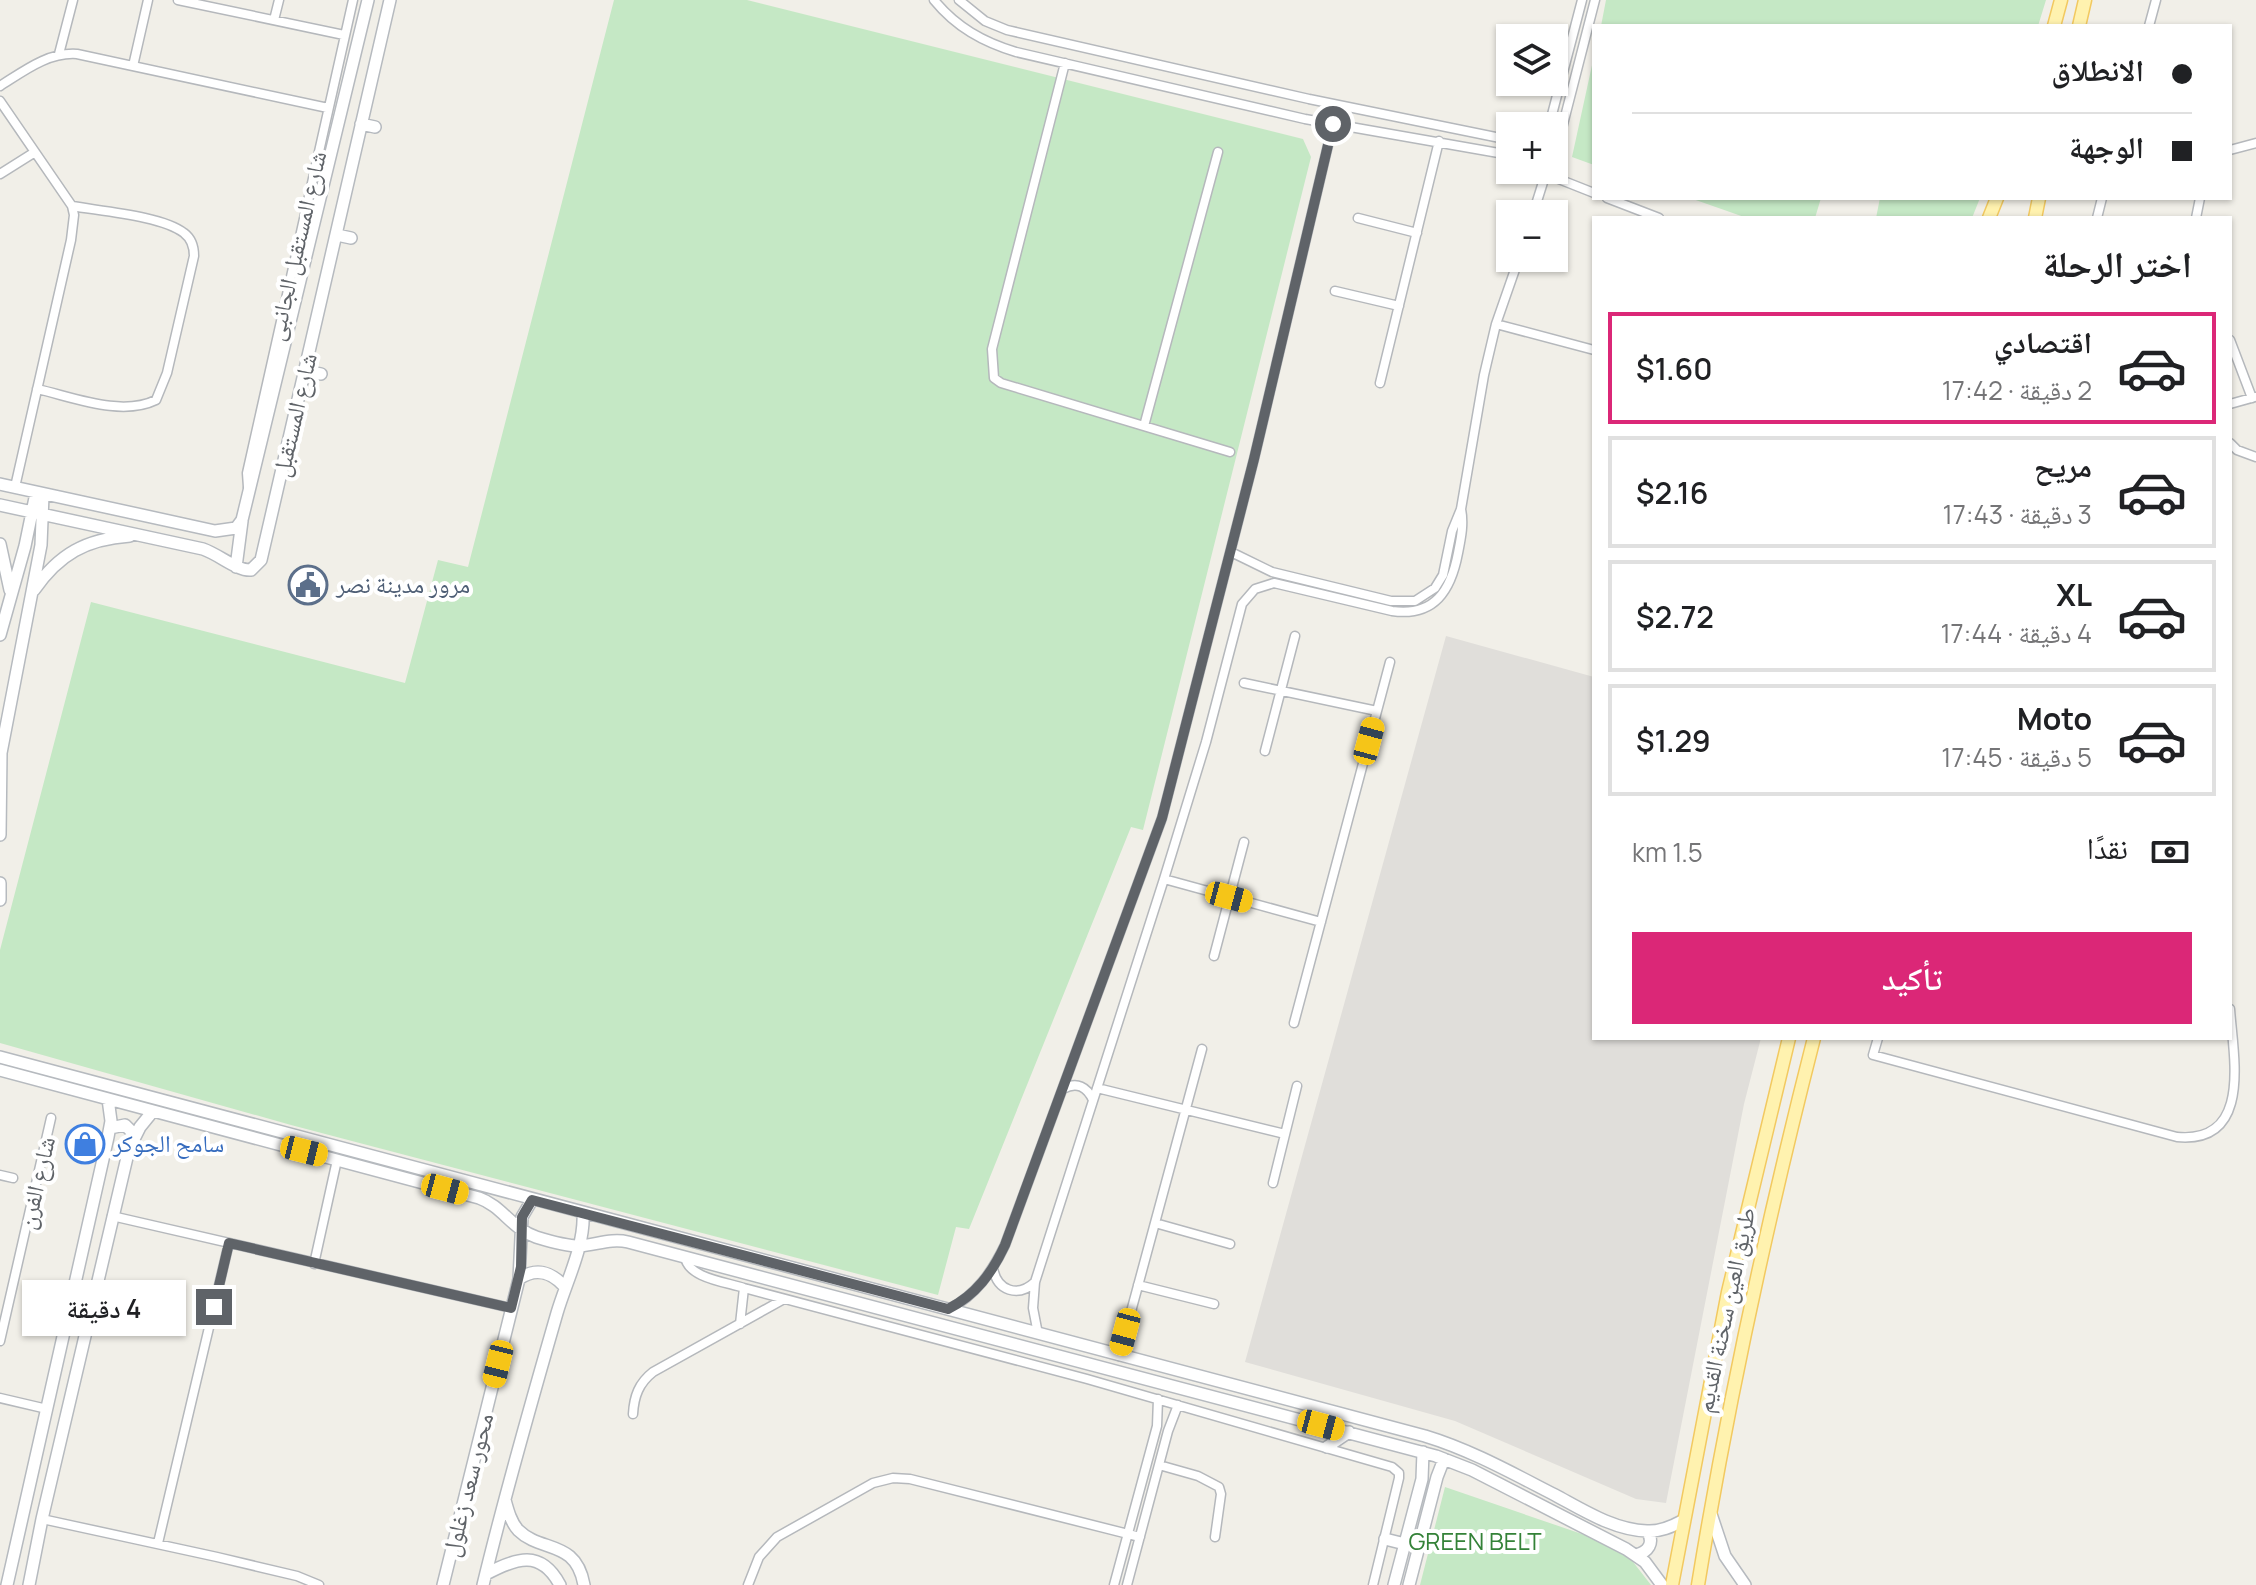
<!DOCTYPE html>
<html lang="ar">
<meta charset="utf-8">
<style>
:root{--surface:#fff;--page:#f2f2f2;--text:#202124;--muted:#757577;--line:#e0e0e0;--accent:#db2777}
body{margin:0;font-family:Manrope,"Noto Naskh Arabic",sans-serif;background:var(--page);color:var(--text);direction:rtl;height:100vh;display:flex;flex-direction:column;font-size:30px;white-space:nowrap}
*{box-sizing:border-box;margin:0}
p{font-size:26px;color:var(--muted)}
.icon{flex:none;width:44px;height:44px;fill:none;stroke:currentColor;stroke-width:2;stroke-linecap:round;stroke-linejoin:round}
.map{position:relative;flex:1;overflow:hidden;direction:ltr}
.sheet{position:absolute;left:1592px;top:216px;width:640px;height:824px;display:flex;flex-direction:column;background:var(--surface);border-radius:0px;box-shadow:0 2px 6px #0004;direction:rtl}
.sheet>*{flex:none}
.top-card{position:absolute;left:1592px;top:24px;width:640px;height:176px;border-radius:0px;box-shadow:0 2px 6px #0004;direction:rtl;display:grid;align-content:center;height:176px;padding:0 40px;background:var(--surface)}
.tools{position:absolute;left:1496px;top:24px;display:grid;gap:16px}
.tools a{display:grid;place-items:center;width:72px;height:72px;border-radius:0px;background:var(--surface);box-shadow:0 2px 6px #0004;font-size:40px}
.end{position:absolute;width:36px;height:36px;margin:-18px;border:10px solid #5f6368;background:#fff;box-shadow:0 0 0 4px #fff}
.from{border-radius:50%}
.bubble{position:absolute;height:56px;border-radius:0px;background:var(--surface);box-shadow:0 2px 6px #0004;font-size:26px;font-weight:600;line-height:56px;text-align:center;direction:rtl}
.car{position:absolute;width:24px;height:48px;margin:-24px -12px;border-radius:10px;box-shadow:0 0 6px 2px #0007;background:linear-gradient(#f5c518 24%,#345 0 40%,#f5c518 0 76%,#345 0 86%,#f5c518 0)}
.top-card b{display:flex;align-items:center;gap:28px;height:76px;font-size:30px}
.top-card b+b{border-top:2px solid var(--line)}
.top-card i{width:20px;height:20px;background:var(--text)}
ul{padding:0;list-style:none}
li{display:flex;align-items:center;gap:24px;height:112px;margin:0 16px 12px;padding:0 24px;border:4px solid var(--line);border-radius:0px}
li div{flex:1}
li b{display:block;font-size:30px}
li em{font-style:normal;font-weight:600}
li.selected{border-color:var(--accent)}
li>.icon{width:72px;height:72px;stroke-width:1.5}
h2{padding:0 40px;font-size:36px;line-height:96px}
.pay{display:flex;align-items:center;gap:20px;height:88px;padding:0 40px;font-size:30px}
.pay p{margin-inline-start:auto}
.action{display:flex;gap:16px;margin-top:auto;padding:16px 40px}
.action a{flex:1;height:92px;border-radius:0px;background:var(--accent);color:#fff;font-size:32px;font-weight:600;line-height:92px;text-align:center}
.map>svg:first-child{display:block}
.industrial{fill:#e0deda}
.green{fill:#c5e8c5}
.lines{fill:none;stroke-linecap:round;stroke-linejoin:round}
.street-casing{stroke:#b5b8bc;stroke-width:11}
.secondary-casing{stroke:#b6babf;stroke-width:14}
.primary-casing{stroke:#f2c960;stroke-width:15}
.street{stroke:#fff;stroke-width:8}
.secondary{stroke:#fff;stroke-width:11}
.primary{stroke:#fff2af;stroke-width:12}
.route{stroke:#5f6368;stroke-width:10}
.labels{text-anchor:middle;stroke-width:8;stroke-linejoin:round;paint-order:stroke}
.street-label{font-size:24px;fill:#5f6368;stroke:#fff}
.service-label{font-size:24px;fill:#4e5e75;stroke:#fff;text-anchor:start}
.shop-label{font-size:24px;fill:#366cbe;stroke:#fff;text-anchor:start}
.park-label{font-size:24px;fill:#348238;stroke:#fff}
</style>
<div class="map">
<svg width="2256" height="1585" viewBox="0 0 2256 1585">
<rect width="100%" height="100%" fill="#f1efe8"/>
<path class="industrial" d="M1446 636 1594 677V1038H1761L1744 1104 1666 1503 1636 1499 1455 1421 1245 1362Z"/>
<path class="green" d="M614 0H747L1303 139 1311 157 1143 830 1131 827 969 1229 956 1227 938 1295 291 1125 0 1043V950L91 602 405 683 438 560 468 567Z
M1606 0H2046L2038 26H1601Z
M1594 56V165L1572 157Z
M1690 198H1821L1815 218H1747Z
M1880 198H1980L1972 218H1876Z
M1445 1487 1611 1544 1630 1558 1651 1585H1420Z"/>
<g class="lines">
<defs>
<path id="street" d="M178 0 344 35
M934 0C956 27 983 42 1016 52L1305 119 1510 155
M959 0 985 21 1007 30 1309 99 1510 140
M274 20 279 0
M2149 26 2156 0
M59 54 73 0
M1065 63 992 349 994 378 1001 383 1230 452
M133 66 148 0
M0 86C24 71 48 52 77 54L328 108
M0 101 72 206 74 215 71 240 15 487
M1549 126 1582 0
M1558 144 1595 0
M2230 150 2256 143
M1533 170 1540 178 1551 176 1558 144 1554 137
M0 174 35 152
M1551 176 1594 193
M1607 198 1659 218
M1533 214 1544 179
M1358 218 1417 233
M2097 218 2102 198
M2196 218 2200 198
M1335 291 1399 306
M1496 324 1594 350
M2230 340 2252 398
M1380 383 1439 141
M37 389C73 397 121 417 156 400L167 373 194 256C194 247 192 239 184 233 163 216 100 211 72 206
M2230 404 2255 397
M1144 426 1218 152
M2230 443 2237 450 2256 457
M248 487 247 473 353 0
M1231 552 1272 572 1391 601H1415L1435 588 1443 575 1452 531 1461 509 1484 375 1496 324 1519 258
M1244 683 1377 711
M1265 751 1295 636
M1164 879 1321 922
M1214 956 1244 842
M1294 1023 1390 662
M1878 1038 1873 1055 2177 1137C2253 1144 2233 1055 2230 1009
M1097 1088 1285 1134
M1063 1089C1077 1081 1087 1087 1093 1100
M0 1175 13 1178
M1273 1183 1297 1086
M112 1216 511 1308
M1155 1223 1230 1244
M685 1257C688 1278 726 1282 744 1288L1087 1379 1392 1467 1399 1473V1478L1373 1585
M314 1264 337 1160
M993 1268C997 1291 1018 1298 1035 1282
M1138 1285 1214 1304
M949 1309C976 1295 992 1272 1005 1245L1162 818 1254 459 1333 124
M740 1324 744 1288
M1038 1334 1033 1308 1035 1282 1164 879 1206 742 1242 604 1255 589 1274 583 1392 611C1435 617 1451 590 1458 553 1461 538 1464 524 1461 509
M0 1341 51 1118
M1119 1356 1202 1049
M0 1398 47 1409
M633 1414C634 1396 639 1383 653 1372L784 1299
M1159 1465 1198 1476 1219 1487 1221 1494 1215 1537
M42 1519 217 1557 297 1576 319 1585
M158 1543 229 1243
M748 1585 759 1557 777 1537 873 1483 893 1478 910 1479 1140 1537
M1114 1585 1157 1426 1158 1399
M1127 1585 1168 1431 1178 1405"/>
<path id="secondary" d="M361 124 375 127
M337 235 351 238
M306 371 321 374
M0 484 215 531 236 528 242 520 368 0
M0 505 203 549C220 555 237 571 251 570L261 560 390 0
M0 544 10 590
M236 567 242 521
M34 590C59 554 86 539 130 536
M0 635 25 546 36 493
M0 835 1 753 41 545 43 495
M0 883V900
M0 1057 1425 1436C1471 1450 1512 1473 1555 1495 1583 1510 1614 1530 1647 1531 1660 1532 1671 1527 1682 1521
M0 1070 479 1198C502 1206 512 1229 536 1237 549 1241 565 1246 579 1246 596 1245 611 1238 628 1242L1436 1456 1472 1470 1626 1549 1645 1562 1662 1585
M110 1128 125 1125 135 1135
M519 1279C536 1267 551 1272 564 1286
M1327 1447 1349 1432
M505 1500C508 1511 511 1522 518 1530 541 1553 576 1539 584 1585
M1711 1514 1725 1556 1745 1585
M1385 1539 1405 1544
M1636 1555C1648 1552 1655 1543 1647 1531
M486 1574C516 1558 541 1549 560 1585
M7 1585 108 1137 111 1121 108 1099
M29 1585 42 1519 129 1149 140 1127 153 1111
M443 1585 519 1279 522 1217 532 1200
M483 1585C505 1494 531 1403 557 1313 566 1282 585 1246 583 1213
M1394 1585 1422 1479 1423 1452
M1409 1585 1437 1477 1444 1459"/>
<path id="primary" d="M2054 26 2061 0
M2079 26 2085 0
M1989 218 1997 198
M2035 218 2039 198
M1672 1585 1728 1292 1789 1038
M1698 1585C1728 1401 1768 1218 1814 1038"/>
</defs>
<use href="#street" class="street-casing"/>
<use href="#secondary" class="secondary-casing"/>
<use href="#primary" class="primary-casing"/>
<use href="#street" class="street"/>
<use href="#secondary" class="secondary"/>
<use href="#primary" class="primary"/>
</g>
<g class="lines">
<path class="route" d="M214 1307 229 1243 511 1308 521 1267 522 1217 532 1200 948 1309C976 1295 992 1273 1005 1245L1162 818 1254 459 1333 124"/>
</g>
<defs>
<symbol id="civic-ring" viewBox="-11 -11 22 22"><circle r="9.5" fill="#fff" stroke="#5c6f8a" stroke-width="1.5"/><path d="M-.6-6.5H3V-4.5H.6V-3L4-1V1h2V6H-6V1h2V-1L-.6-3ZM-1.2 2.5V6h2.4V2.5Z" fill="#5c6f8a"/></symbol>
<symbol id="shop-ring" viewBox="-11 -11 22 22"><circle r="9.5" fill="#fff" stroke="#3f7fe0" stroke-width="1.5"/><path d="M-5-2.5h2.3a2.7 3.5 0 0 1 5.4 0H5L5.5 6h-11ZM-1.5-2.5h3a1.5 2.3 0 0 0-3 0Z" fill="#3f7fe0"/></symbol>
</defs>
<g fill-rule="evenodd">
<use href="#civic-ring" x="286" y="563" width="44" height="44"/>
<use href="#shop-ring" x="63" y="1122" width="44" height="44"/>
</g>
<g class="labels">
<g class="street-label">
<text transform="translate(297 246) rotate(-77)" y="8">شارع المستقبل الجانبى</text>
<text transform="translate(295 415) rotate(-77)" y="8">شارع المستقبل</text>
<text transform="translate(37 1183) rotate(-77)" y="8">شارع الفرن</text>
<text transform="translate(1726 1310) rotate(-78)" y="8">طريق العين سخنة القديم</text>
<text transform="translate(468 1485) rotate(-76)" y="8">محور سعد زغلول</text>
</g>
<g class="service-label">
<text x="336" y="593">مرور مدينة نصر</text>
</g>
<g class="shop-label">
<text x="113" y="1152">سامح الجوكر</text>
</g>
<g class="park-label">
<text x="1475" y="1550">GREEN BELT</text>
</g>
</g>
</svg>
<div class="tools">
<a><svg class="icon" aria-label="layers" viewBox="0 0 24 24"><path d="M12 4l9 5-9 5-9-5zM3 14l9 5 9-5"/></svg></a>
<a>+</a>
<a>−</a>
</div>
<i class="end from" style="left:1333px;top:124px"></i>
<i class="end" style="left:214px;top:1307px"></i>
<div class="bubble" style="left:22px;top:1280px;width:164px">4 دقيقة</div>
<i class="car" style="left:1369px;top:741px;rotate:15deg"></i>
<i class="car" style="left:1229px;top:897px;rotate:105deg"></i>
<i class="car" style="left:304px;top:1151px;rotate:104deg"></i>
<i class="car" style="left:445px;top:1189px;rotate:105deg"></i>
<i class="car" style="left:1125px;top:1332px;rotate:195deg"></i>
<i class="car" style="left:498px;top:1364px;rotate:194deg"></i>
<i class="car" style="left:1321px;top:1425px;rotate:105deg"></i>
<div class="top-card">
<b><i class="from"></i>الانطلاق</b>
<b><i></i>الوجهة</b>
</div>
<section class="sheet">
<h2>اختر الرحلة</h2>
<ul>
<li class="selected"><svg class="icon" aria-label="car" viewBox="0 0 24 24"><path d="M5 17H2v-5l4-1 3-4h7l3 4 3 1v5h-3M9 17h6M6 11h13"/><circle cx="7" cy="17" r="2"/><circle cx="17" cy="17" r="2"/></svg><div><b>اقتصادي</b><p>2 دقيقة · 17:42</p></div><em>$1.60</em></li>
<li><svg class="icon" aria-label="car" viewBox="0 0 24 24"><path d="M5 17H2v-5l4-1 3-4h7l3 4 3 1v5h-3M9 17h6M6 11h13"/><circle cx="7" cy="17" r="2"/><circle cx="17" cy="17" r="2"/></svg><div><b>مريح</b><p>3 دقيقة · 17:43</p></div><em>$2.16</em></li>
<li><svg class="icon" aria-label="car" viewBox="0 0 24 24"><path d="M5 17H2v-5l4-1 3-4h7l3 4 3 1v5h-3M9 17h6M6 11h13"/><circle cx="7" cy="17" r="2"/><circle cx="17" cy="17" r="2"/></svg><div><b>XL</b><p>4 دقيقة · 17:44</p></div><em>$2.72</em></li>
<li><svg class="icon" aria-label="car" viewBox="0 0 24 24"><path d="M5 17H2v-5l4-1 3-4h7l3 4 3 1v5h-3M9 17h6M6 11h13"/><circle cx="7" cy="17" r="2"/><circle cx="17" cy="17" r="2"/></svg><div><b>Moto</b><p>5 دقيقة · 17:45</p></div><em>$1.29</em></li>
</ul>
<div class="pay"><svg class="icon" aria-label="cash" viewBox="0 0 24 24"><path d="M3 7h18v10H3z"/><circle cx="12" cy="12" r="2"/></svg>نقدًا<p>1.5 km</p></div>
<div class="action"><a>تأكيد</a></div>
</section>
</div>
